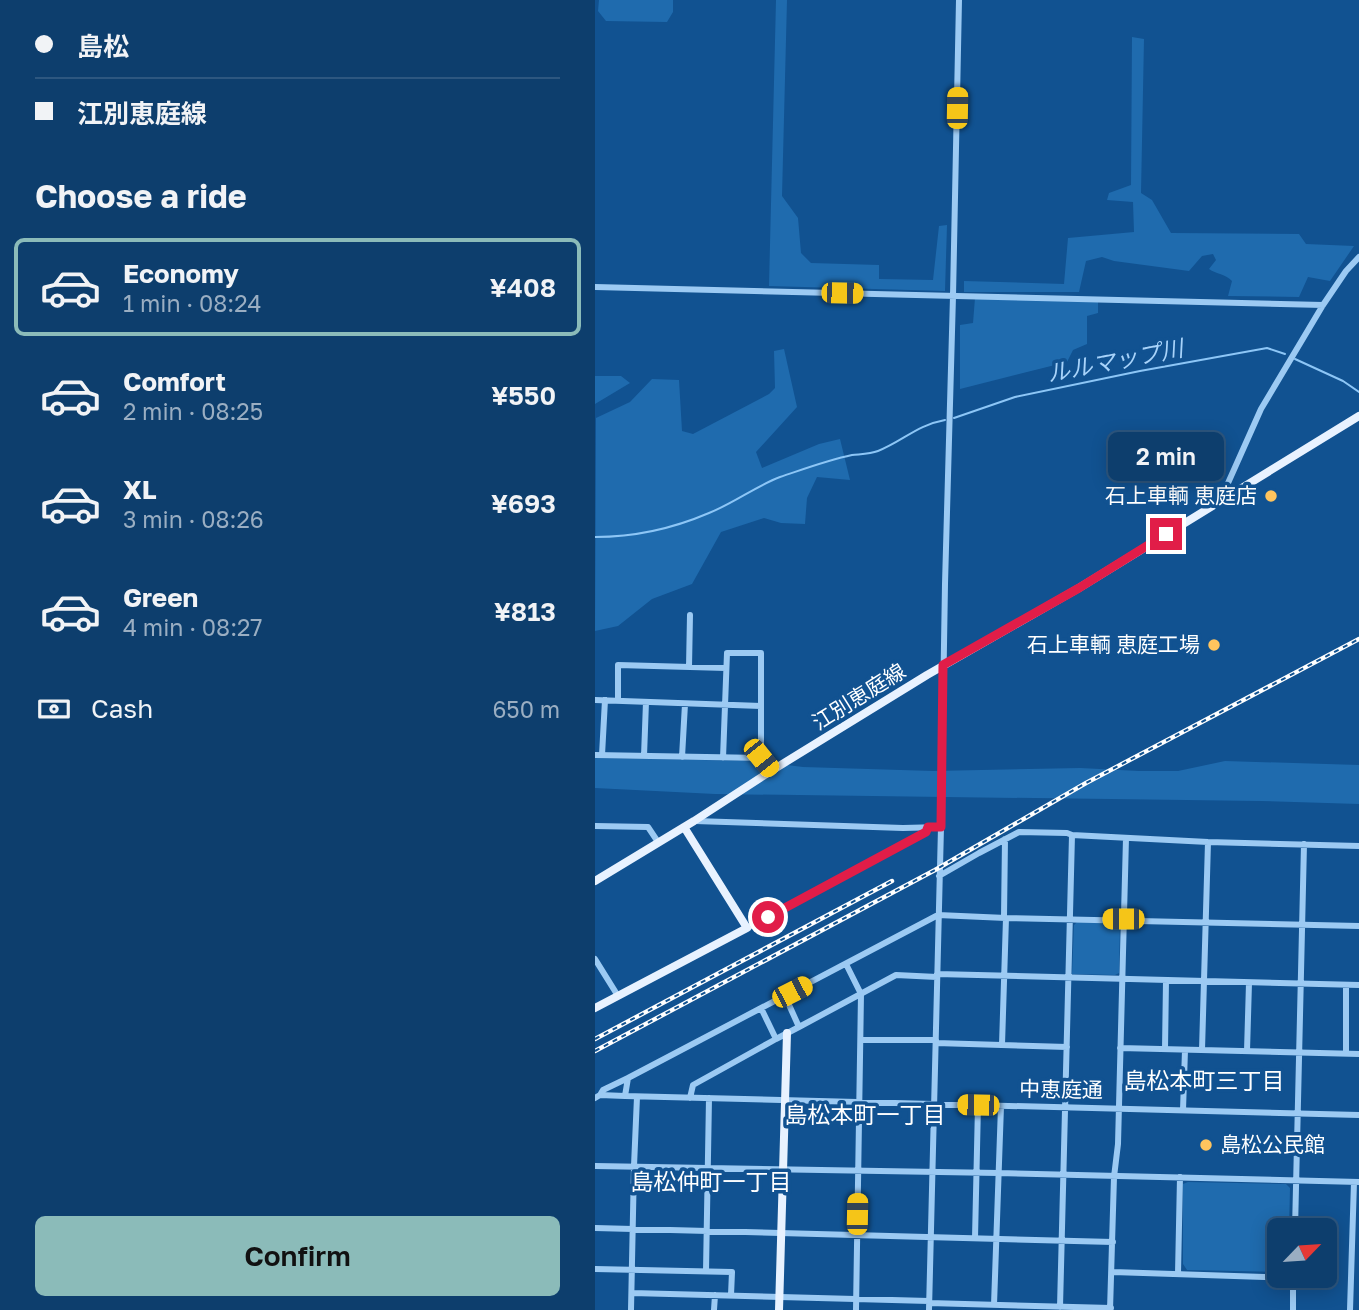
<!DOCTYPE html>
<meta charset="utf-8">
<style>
:root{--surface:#0d3e6d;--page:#164572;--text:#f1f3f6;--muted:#9aaec2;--line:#2d5780;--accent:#8bbbb9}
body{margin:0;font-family:"Golos Text","Noto Sans JP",sans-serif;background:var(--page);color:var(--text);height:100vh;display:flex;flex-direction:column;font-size:26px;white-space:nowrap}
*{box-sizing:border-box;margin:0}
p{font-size:23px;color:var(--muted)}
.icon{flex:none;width:38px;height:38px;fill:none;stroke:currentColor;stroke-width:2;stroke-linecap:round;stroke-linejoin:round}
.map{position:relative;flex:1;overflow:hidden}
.drawer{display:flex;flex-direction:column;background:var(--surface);width:595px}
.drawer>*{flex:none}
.banner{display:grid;align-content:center;height:154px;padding:0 35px;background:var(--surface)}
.needle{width:46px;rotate:65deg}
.controls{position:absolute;left:672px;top:1218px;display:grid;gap:14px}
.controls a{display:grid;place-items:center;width:70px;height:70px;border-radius:10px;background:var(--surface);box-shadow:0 4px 18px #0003,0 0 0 2px var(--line);font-size:35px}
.end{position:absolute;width:32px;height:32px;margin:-16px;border:9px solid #e11d48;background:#fff;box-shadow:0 0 0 4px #fff}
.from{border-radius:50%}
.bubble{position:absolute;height:49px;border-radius:10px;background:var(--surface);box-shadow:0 4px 18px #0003,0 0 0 2px var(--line);font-size:23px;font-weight:600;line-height:49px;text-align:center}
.car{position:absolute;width:21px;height:42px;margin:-21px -10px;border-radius:9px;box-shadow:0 0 5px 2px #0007;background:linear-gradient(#f5c518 24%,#345 0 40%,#f5c518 0 76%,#345 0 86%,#f5c518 0)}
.banner b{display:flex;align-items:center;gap:24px;height:66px;font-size:26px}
.banner b+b{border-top:2px solid var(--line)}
.banner i{width:18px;height:18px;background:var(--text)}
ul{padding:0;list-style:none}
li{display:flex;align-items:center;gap:21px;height:98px;margin:0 14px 10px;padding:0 21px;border:4px solid transparent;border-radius:10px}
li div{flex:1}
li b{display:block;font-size:26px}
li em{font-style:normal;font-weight:600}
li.current{border-color:var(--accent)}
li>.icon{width:63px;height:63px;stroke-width:1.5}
h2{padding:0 35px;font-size:32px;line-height:84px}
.pay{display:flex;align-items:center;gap:18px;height:77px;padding:0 35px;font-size:26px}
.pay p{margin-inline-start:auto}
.cta{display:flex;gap:14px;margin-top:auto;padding:14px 35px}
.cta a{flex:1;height:80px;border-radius:10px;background:var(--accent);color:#111;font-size:28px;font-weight:600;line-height:80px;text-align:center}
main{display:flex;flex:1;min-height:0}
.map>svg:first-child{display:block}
.green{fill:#1f6bae}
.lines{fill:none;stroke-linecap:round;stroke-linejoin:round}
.stream{stroke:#8dc6f6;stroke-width:2}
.minor{stroke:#9ccaf3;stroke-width:6}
.major{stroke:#e8f2ff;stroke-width:8}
.rail-casing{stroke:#fff;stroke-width:4.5}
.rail{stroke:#115291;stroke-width:2;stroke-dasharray:5;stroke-linecap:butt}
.route{stroke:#e11d48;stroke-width:9}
.poi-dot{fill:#ffc45e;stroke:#115291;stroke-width:2.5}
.labels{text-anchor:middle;stroke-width:7;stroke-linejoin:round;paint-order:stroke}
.poi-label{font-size:21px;fill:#fff;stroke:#115291;text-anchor:end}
.street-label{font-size:21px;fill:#fff;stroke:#115291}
.water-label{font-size:23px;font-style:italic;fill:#a8d3fa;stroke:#115291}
.neighbourhood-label{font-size:23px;fill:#fff;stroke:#115291}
</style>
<main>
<section class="drawer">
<div class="banner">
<b><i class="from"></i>島松</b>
<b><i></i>江別恵庭線</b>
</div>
<h2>Choose a ride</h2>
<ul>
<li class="current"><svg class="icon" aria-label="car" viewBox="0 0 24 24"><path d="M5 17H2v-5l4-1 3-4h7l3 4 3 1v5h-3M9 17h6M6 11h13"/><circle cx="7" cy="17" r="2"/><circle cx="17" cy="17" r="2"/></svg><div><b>Economy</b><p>1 min · 08:24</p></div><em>¥408</em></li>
<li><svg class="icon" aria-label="car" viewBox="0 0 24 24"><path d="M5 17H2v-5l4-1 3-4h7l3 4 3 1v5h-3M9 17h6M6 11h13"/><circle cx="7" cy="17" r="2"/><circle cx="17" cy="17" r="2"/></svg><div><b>Comfort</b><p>2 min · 08:25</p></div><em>¥550</em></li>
<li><svg class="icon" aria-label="car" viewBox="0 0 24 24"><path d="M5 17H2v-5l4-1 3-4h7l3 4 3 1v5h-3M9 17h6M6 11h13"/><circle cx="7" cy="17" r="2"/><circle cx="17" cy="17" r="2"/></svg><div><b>XL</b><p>3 min · 08:26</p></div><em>¥693</em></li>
<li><svg class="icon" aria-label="car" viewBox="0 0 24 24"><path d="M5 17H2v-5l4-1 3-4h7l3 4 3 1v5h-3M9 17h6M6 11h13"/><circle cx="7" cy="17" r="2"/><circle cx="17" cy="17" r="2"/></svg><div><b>Green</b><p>4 min · 08:27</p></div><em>¥813</em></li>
</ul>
<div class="pay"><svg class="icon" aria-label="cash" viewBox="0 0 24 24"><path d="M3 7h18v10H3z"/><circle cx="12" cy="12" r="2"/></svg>Cash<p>650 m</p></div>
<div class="cta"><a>Confirm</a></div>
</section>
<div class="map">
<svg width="764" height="1310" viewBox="0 0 764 1310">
<rect width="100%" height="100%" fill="#115291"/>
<path class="green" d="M4 0H78V12L72 22 11 21 3 11Z
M181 0H192L187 196 203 218 206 253 216 263 284 265V279L338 280 344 226 352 225 350 291 174 286Z
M537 37 549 39 546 193 557 200 576 233 704 234 711 244 759 246 735 281 713 277 704 297 633 296 637 281C631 274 621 274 614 269L621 260 618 254 607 256 594 271 519 261 507 257 491 261 484 292H369V281L469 284 473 238 539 232 538 202 512 200 514 193 536 185Z
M380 298 503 302V313L492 316V344L478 350 472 362 365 389V325L378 323Z
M189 349 202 407 161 452 167 468 224 444 245 439 255 480 222 477 212 498 210 524 186 523 169 518 126 532 97 584 57 599 23 626 0 631 1 418 35 402 57 379 84 380 87 431 98 434 174 394 180 388 179 351Z
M0 376H26L35 383 0 404Z
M0 758 160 761 208 767 338 771 485 768 544 771H583L630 761 764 765V804L666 801 120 794 0 788Z
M482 922 525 923 524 973 520 975 477 974 479 925Z
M593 1182 691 1184 695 1188 694 1230H684V1272L592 1270 588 1264V1184Z"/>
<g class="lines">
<path class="stream" d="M700 359 748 381 764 392
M359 418 420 397 545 371 672 348 690 354
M0 537C38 537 79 528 114 513 139 503 161 486 185 477 209 469 233 460 257 455 266 454 275 454 283 451 308 441 322 425 350 420"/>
<path class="minor" d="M0 287 728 305
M625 501 666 409 728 305 751 271 764 257
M94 667 95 615
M0 700 166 706
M23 701V665L131 668
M0 755 166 758
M7 755 10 700
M49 756 51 702
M87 757 90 704
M128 758 132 653H166V758L176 771
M100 821 308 828 346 827
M0 826 53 827 63 842
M344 876 384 853 424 832 472 833 477 835 613 842 764 846
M409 917 410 839
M152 928 331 832 333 827
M0 959 23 996
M251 964 266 994 261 1310
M342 974 764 985
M166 1008 181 1039 204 1027 190 996
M204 1027 301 975 342 977
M266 1040H341
M341 1043 472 1047
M407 1045 411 918
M525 1048 764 1054
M570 1049 571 981
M607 1050 613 842
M652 1051 654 983
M751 1053V985
M5 1095 8 1090 33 1078
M30 1096 33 1078 343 915 411 918 764 926
M0 1098 5 1095 30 1096 764 1115
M95 1098 98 1085 181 1039
M588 1110 590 1050
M0 1166 403 1173 764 1182
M0 1228 518 1242
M700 1230 709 844
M380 1238 383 1105
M0 1269 137 1272 136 1295
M111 1271 114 1098
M518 1272 698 1278
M583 1274 585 1177
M37 1293 334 1301
M334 1303 516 1308
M399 1305 406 1106
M465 1307 477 835
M36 1310 39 1166 42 1097
M119 1310 120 1295
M334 1310 346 827 350 584 358 296 364 0
M515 1310 519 1177 523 1144 531 838
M698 1310V1276
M755 1310 759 1182"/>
<path class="major" d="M0 881 99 821 176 771 332 675 484 588 764 416
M0 1008 152 928 89 827
M184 1310 192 1033"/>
<defs>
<path id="rail" d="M0 1039 297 881
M0 1051 340 870 491 783 764 639"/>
</defs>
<use href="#rail" class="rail-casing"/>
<use href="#rail" class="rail"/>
</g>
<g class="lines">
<path class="route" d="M173 917 331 832 333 827H346L348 665 484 588 571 534"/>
</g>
<g class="poi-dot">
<circle cx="676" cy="496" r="7"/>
<circle cx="619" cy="645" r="7"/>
<circle cx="611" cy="1145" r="7"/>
</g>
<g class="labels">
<g class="poi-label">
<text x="662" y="503">石上車輌 恵庭店</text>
<text x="605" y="652">石上車輌 恵庭工場</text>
<text x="625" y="1152" text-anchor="start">島松公民館</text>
</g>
<g class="street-label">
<text transform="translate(264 697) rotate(-32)" y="7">江別恵庭線</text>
<text transform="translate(466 1090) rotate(1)" y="7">中恵庭通</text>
</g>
<g class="water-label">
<text transform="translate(520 361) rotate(-11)" y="8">ルルマップ川</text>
</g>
<g class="neighbourhood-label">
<text x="609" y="1089">島松本町三丁目</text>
<text x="270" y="1123">島松本町一丁目</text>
<text x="116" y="1190">島松仲町一丁目</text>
</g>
</g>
</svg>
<div class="controls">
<a><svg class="needle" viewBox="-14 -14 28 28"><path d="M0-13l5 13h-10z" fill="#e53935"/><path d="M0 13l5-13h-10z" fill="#9aaec2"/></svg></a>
</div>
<i class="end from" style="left:173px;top:917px"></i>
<i class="end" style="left:571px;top:534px"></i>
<div class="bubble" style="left:513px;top:432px;width:116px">2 min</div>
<i class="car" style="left:362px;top:108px;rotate:1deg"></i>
<i class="car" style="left:247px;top:293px;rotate:91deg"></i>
<i class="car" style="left:166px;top:758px;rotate:141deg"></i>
<i class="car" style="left:528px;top:919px;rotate:270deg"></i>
<i class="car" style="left:197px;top:992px;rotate:63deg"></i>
<i class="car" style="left:383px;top:1105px;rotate:271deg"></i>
<i class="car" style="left:262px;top:1214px;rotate:1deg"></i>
</div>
</main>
